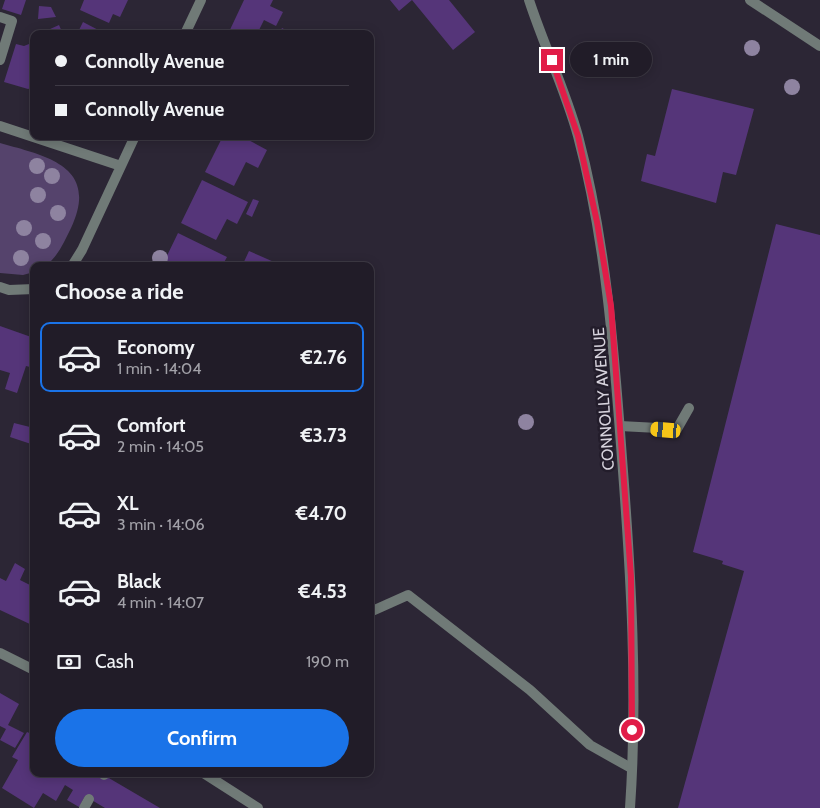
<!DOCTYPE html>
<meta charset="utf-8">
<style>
:root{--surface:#211c28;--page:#292530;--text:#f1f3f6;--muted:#a2a1a8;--line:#3e3a45;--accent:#1a73e8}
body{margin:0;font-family:Cabin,sans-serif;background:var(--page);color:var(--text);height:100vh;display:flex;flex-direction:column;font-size:19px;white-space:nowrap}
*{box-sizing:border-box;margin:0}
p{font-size:16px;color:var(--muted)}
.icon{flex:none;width:28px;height:28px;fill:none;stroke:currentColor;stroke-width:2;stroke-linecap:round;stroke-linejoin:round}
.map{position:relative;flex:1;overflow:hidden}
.panel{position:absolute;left:30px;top:262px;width:344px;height:515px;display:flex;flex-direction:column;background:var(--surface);border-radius:10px;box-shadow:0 2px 12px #0003,0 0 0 1px var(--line)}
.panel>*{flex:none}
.guide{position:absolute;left:30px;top:30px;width:344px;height:110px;border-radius:10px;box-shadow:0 2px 12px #0003,0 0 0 1px var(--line);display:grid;align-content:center;height:110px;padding:0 25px;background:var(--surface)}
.end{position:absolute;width:22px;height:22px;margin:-11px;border:6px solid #e11d48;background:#fff;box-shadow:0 0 0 2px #fff}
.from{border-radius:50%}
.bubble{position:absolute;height:35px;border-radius:18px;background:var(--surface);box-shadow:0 2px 12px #0003,0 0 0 1px var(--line);font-size:16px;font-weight:700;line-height:35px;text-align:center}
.car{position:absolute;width:15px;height:30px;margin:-15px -8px;border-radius:6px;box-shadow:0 0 4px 1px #0007;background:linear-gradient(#f5c518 24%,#345 0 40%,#f5c518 0 76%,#345 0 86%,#f5c518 0)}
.guide b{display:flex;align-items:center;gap:18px;height:48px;font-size:19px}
.guide b+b{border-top:1px solid var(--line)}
.guide i{width:12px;height:12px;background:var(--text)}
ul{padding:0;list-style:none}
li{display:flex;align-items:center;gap:15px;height:70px;margin:0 10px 8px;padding:0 15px;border:2px solid transparent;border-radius:10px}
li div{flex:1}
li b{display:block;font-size:19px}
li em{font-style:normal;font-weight:700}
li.current{border-color:var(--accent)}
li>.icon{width:45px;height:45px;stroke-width:1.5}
h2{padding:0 25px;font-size:22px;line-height:60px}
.pay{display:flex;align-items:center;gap:12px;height:55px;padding:0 25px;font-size:19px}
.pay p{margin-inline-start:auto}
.action{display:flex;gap:10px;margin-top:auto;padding:10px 25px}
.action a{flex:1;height:58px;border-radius:30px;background:var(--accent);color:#fff;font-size:20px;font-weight:700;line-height:58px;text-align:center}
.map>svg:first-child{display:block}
.green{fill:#55436c}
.building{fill:#553579}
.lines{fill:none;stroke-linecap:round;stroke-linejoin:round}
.service{stroke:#707a77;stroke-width:10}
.minor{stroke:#707a77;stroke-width:10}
.tertiary{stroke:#707a77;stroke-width:10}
.tree{fill:#8e83a0}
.route{stroke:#e11d48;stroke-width:6}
.labels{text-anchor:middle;stroke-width:5;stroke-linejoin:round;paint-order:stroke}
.street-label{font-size:16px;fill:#d7d3dd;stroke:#231d2b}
</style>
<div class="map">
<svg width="820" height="808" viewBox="0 0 820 808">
<rect width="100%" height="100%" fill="#2c2635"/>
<path class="green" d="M0 143C46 156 100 166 71 228 64 242 58 257 45 266H34V272L23 275 0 273Z"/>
<path class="building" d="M5 0H26L21 15 2 9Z
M84 0H128L120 17 113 14 109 23 80 10Z
M244 0H273L270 6 283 12 276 26 264 20 257 34H228Z
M390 0H412L399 11Z
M412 0H449L475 32 453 50Z
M39 6 51 7 56 17 38 19Z
M83 22 106 34H77Z
M59 25 63 34H39Z
M282 28 294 34H279Z
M34 42V87L28 89 4 82 16 44 24 46Z
M672 89 754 109 736 175 723 172 716 203 641 181 647 154 655 156Z
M223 136H241L267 150 258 168 246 162 234 186 205 172Z
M202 180 248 202 237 224 227 219 216 240 181 223Z
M253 199 259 201 252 217 246 214Z
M776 224 820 235V808H678L744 571 722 564 723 561 693 552Z
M178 233 227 257 222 266H162Z
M249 251 283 266H242Z
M0 326 34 338V368L26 366 17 393 5 389 10 373 0 370Z
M14 423 34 428V445L10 437Z
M15 563 25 569 20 580 34 587V626L0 610V578L6 581Z
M0 693 19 704 8 725 24 733 15 748 0 740 6 729 0 726Z
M27 732 34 735V774H102L160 808H105L85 796 79 807 67 800 73 790 65 785 56 801 43 793 34 808 2 788 18 760 12 757Z"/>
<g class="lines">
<path class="service" d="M750 0 820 46
M0 17 12 21 0 60
M620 426 677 429 689 408
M370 612 408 595 530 690 590 745 631 768
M104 775 105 774
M84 808 89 799"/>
<path class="minor" d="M185 34 201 0
M0 126 121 166
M72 266 82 250 135 136
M0 287 9 290 34 289
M0 653 34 670
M205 774 258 808"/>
<path class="tertiary" d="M529 0C544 46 565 89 578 136 606 241 614 350 622 458 631 574 638 691 630 808"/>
</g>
<g class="tree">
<circle cx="752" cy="48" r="8"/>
<circle cx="792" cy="87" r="8"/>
<circle cx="37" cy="166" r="8"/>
<circle cx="52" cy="176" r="8"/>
<circle cx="38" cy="195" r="8"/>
<circle cx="58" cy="213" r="8"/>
<circle cx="24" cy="228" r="8"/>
<circle cx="43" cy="241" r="8"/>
<circle cx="21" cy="258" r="8"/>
<circle cx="160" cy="258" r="8"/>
<circle cx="526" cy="422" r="8"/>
</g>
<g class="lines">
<path class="route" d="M552 60 578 136 597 222 611 306 631 577 632 730"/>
</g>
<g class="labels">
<g class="street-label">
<text transform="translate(603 399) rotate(-94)" y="6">CONNOLLY AVENUE</text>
</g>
</g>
</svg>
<i class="end from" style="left:632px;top:730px"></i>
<i class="end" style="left:552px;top:60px"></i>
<div class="bubble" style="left:570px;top:42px;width:82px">1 min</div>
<i class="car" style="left:666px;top:430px;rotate:275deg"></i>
<div class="guide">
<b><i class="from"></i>Connolly Avenue</b>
<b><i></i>Connolly Avenue</b>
</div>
<section class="panel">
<h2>Choose a ride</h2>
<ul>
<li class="current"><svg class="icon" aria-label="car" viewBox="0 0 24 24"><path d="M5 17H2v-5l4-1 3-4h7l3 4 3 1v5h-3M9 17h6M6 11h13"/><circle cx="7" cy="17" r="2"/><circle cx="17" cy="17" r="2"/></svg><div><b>Economy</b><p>1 min · 14:04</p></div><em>€2.76</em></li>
<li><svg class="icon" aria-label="car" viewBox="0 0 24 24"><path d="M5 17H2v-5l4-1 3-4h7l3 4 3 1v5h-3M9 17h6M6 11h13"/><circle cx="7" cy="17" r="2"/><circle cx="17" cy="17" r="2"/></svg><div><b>Comfort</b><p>2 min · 14:05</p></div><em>€3.73</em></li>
<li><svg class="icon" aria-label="car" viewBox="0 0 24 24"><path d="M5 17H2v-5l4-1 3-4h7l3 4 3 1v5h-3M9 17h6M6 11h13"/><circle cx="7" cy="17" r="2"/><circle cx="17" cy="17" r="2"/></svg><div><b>XL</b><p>3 min · 14:06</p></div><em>€4.70</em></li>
<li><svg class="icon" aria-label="car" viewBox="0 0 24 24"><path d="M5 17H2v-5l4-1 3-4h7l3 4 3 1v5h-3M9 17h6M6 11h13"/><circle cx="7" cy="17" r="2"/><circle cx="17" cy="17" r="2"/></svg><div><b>Black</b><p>4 min · 14:07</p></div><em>€4.53</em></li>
</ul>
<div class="pay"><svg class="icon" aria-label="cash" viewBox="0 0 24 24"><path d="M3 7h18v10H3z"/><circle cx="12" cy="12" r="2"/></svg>Cash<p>190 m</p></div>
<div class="action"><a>Confirm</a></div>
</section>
</div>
